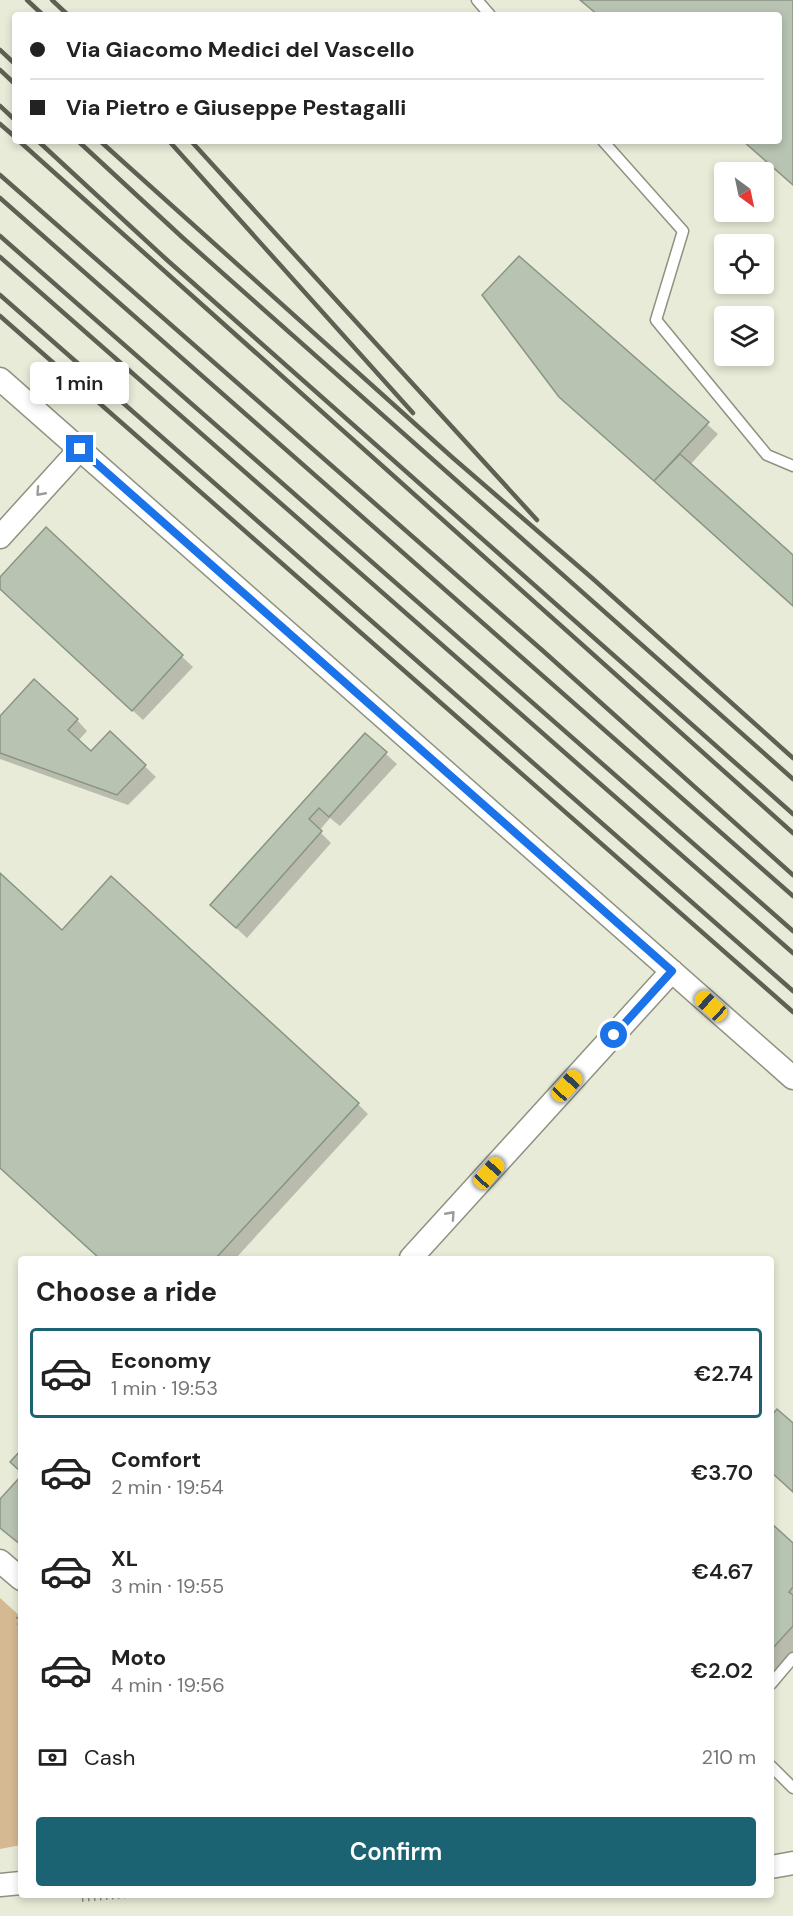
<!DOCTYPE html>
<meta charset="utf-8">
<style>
:root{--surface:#fff;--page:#f6f6f6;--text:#222;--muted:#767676;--line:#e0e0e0;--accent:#1b6372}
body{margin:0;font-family:"DM Sans",sans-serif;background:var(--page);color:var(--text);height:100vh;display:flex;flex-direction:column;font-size:22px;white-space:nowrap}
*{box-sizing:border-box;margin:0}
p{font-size:20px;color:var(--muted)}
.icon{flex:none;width:33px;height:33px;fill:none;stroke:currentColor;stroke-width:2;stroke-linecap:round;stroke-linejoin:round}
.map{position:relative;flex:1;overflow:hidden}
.drawer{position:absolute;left:18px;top:1256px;width:756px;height:642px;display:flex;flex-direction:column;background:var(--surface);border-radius:6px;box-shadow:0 3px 9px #0003}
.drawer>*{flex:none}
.top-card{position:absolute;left:12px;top:12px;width:770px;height:132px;border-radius:6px;box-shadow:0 3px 9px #0003;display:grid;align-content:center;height:132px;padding:0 18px;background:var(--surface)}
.needle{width:39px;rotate:147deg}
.controls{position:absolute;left:714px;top:162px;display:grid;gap:12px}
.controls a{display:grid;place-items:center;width:60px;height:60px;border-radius:6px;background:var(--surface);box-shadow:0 3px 9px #0003;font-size:30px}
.end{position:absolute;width:27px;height:27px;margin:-14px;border:8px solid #1a73e8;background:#fff;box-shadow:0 0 0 3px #fff}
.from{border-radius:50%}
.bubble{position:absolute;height:42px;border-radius:6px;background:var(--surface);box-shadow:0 3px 9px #0003;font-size:20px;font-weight:600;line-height:42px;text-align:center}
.car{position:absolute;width:18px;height:36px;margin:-18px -9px;border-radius:8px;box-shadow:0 0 4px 2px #0007;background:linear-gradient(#f5c518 24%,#345 0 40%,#f5c518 0 76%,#345 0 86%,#f5c518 0)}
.top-card b{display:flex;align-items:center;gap:21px;height:57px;font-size:22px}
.top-card b+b{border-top:2px solid var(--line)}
.top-card i{width:15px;height:15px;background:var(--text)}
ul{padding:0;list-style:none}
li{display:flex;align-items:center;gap:18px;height:90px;margin:0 12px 9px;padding:0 6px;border:3px solid transparent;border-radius:6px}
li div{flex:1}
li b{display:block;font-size:22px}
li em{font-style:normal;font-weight:600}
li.selected{border-color:var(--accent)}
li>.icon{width:54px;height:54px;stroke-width:1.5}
h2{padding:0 18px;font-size:27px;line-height:72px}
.pay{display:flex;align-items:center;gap:15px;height:66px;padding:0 18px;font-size:22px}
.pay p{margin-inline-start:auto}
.action{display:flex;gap:12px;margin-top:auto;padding:12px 18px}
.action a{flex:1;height:69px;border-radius:6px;background:var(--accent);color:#fff;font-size:24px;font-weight:600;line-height:69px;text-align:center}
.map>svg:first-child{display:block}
.green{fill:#d5b993}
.shadow{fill:#0003}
.building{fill:#b8c3b2;stroke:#899484;stroke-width:1.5}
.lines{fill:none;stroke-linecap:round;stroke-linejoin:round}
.lane-casing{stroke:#8f9280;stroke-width:13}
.street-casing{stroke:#8f9280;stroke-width:25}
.path{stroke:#8f9183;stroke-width:4;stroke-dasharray:1.5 4.5;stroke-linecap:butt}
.lane{stroke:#fff;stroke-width:10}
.street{stroke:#fff;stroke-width:22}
.rail{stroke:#5e6054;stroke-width:4.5}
.oneway{stroke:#9c9d9a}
.route{stroke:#1a73e8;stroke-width:8}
</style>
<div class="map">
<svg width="793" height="1916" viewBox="0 0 793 1916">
<rect width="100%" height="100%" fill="#e8ebd7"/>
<path class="green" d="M0 1598 21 1617V1845L0 1849Z"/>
<path class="shadow" d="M519 258 718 434 690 465 793 557V605L572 407Z
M46 529 193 667 143 720 0 587V579Z
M0 718 77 720 87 731 78 741 91 753 110 733 156 777 128 805 0 759Z
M365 735 397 764 340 826 330 818 319 831 331 843 247 938 223 916Z
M0 875 62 932 358 1104 368 1114 236 1258H101L0 1167Z
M771 1525 793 1545V1654L771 1678Z"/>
<path class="building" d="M580 0H793V185L743 141H778V15H598Z
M519 256 709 422 654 481 559 397 482 295Z
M680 454 793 555V606L654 481Z
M46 527 183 655 132 711 0 589V577Z
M34 679 78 719 68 730 91 751 110 731 146 765 117 795 0 753V716Z
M365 733 387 752 329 817 319 808 309 819 322 831 236 928 210 905Z
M0 873 62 930 111 876 359 1103 216 1258H99L0 1168Z
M777 1409 793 1423V1492L771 1472V1416Z
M21 1450V1472L10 1462Z
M21 1476V1545L0 1528V1499Z
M771 1523 793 1543V1587L789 1592 793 1595V1626L771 1650Z"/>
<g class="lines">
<defs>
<path id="lane" d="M477 0 490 15
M603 141 683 231 656 320 767 455 793 466
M771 1684 793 1658
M771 1766 793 1788"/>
<path id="street" d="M0 379 793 1078
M0 537 80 449
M411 1258 672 971
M0 1561 21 1579
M771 1867 793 1863
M0 1885 21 1883"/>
</defs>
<use href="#lane" class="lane-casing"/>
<use href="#street" class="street-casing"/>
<path class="path" d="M21 1612 18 1618 21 1639
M82 1900 140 1895"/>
<use href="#lane" class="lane"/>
<use href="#street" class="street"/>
<path class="rail" d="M27 0 43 15
M52 0 68 15
M0 50 15 64
M0 70 15 84
M0 106 15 120
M0 124 15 137
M19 141 793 833
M38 141 167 260 793 814
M78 141 183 238 793 779
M100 141 453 458 592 578 793 758
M169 141 413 413
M191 141 537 520
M0 175 542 650 793 875
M0 198 793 896
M0 236 793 931
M0 257 793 953
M0 295 793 991
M0 316 793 1012"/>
</g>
<defs><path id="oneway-chevron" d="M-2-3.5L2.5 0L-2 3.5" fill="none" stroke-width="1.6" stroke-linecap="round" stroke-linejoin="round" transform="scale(1.5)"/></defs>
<g class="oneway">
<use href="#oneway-chevron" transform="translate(40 492) rotate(132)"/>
<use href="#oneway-chevron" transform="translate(451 1215) rotate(-48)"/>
</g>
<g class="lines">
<path class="route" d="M80 449 672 971 614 1035"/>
</g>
</svg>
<div class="controls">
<a><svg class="needle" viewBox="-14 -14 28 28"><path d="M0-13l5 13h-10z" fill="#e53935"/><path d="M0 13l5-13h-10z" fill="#767676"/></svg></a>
<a><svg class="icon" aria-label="locate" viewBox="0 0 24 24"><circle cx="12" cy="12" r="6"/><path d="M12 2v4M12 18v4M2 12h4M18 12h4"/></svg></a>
<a><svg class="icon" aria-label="layers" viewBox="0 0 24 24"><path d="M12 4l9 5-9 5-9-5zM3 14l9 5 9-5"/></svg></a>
</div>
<i class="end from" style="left:614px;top:1035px"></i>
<i class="end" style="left:80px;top:449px"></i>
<div class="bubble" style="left:30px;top:362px;width:99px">1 min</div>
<i class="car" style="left:711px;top:1006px;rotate:312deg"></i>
<i class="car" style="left:567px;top:1086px;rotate:42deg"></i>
<i class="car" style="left:489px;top:1173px;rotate:42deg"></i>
<div class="top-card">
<b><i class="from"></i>Via Giacomo Medici del Vascello</b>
<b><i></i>Via Pietro e Giuseppe Pestagalli</b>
</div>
<section class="drawer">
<h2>Choose a ride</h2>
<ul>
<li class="selected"><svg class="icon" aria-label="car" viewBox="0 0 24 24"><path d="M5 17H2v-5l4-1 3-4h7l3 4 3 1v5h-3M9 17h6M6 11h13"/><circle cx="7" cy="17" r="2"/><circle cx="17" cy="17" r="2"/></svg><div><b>Economy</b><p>1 min · 19:53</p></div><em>€2.74</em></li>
<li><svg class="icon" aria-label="car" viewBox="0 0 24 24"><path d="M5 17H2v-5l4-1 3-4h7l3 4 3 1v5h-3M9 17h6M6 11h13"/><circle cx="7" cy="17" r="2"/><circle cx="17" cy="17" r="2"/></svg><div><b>Comfort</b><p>2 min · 19:54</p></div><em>€3.70</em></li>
<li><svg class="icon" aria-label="car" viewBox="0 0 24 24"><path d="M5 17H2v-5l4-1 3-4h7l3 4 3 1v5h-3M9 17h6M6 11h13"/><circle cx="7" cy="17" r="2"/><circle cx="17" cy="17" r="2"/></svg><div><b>XL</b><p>3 min · 19:55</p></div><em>€4.67</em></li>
<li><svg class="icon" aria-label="car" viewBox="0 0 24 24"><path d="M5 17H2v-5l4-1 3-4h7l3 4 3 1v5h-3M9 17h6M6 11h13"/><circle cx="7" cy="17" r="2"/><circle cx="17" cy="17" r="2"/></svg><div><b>Moto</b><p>4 min · 19:56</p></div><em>€2.02</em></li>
</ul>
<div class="pay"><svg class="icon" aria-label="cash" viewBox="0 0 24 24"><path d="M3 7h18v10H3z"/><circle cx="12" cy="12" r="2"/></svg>Cash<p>210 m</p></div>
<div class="action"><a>Confirm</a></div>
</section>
</div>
